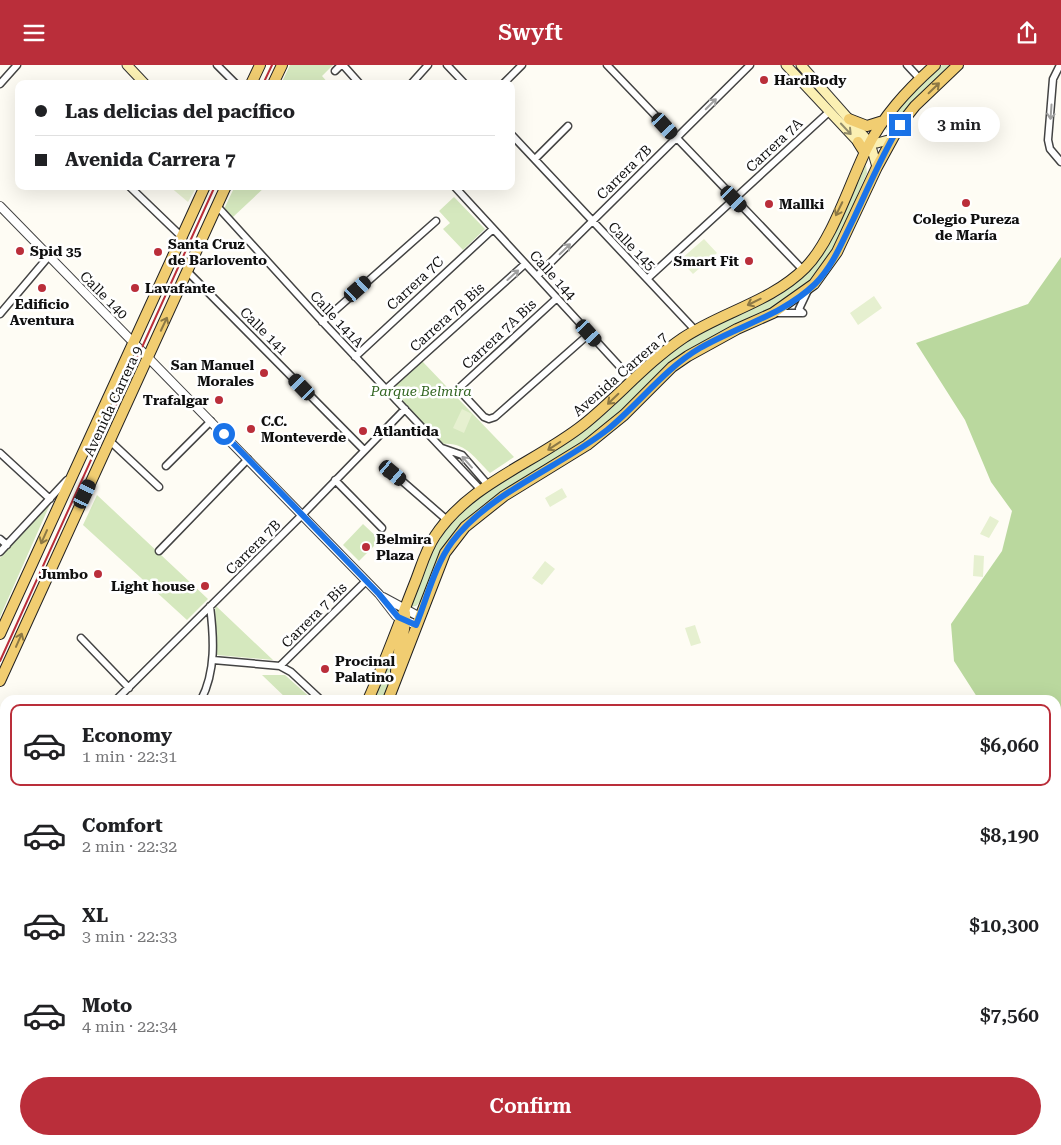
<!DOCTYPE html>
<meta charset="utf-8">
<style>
:root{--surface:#fff;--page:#f6f6f6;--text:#202124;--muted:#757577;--line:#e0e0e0;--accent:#ba2e3a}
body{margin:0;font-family:"Roboto Serif",serif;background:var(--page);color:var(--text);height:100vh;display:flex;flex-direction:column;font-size:19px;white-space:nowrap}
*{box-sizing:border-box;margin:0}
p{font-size:16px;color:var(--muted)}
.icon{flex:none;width:28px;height:28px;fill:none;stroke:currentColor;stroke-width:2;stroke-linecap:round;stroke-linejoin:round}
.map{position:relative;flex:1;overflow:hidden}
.panel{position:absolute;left:0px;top:630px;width:1061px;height:450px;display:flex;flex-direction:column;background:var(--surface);border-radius:15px 15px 0 0;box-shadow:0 5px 20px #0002}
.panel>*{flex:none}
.top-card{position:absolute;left:15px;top:15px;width:500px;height:110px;border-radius:10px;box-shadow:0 5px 20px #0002;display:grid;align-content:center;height:110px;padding:0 20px;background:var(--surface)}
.end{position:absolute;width:22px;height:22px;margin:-11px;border:6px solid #1a73e8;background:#fff;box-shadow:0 0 0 2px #fff}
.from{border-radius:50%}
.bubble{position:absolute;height:35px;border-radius:18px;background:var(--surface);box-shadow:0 5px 20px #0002;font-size:16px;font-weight:600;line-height:35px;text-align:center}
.car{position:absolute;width:15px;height:30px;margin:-15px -8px;border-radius:6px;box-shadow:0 0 4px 1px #0007;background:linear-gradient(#222 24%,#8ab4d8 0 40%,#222 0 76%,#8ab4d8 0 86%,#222 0)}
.top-card b{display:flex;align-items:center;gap:18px;height:48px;font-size:19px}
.top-card b+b{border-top:1px solid var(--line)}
.top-card i{width:12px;height:12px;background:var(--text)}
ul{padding:9px 0 0;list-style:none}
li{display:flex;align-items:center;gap:15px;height:82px;margin:0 10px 8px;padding:0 10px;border:2px solid transparent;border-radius:10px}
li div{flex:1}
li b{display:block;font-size:19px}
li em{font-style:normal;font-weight:600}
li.selected{border-color:var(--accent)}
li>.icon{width:45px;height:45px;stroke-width:1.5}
.primary-button{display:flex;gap:10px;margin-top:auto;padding:10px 20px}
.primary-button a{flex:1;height:58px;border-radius:30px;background:var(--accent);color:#fff;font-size:20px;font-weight:600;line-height:58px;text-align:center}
header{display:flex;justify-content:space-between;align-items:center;height:65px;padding:0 20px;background:var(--accent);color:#fff;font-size:22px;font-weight:600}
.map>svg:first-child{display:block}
.green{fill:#d5e8be}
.forest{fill:#bad89e}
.pitch{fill:#e6f0d0}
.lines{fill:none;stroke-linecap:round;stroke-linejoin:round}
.minor-casing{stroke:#434343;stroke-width:9}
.tertiary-casing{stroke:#434343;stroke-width:10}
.secondary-casing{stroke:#323232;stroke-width:11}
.primary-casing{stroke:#212121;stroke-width:12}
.minor{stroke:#fff;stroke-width:6}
.tertiary{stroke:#fff;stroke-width:8}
.secondary{stroke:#fbf0b3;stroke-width:9}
.primary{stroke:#f1cd71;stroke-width:10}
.rail{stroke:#ba2e3a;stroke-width:2}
.oneway{stroke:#8c7845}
.oneway2{stroke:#9f9f9f}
.oneway3{stroke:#918b6a}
.route{stroke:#1a73e8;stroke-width:6}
.poi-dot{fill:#ba2e3a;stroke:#fff;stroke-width:2}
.labels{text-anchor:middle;stroke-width:5;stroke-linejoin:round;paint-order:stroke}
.poi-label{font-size:14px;font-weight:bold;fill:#101010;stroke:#fff;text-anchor:start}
.street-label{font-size:14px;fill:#101010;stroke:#fff}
.park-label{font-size:14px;font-style:italic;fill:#336623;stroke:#fff}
</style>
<header><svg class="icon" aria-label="menu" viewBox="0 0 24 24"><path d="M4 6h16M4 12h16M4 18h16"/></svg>Swyft<svg class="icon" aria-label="share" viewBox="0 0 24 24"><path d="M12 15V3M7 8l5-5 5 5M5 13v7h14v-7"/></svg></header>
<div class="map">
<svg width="1061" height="1080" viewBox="0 0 1061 1080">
<rect width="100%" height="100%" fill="#fefcf4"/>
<path class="green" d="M290 0H333L322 11 329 19H281Z
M942 0H953L891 69 885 64 903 38Z
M866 100 867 108C851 141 843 179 819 207 788 245 737 256 697 280 657 305 627 343 591 372 544 409 480 426 446 479 436 495 430 517 422 535L416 541 410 542C421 514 431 481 452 458 488 417 541 396 585 365 617 343 640 312 669 288 700 262 740 248 777 232L789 223 848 136Z
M235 121H266L233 152 224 144Z
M454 132 485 164 463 185 443 164 450 158 439 146Z
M422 296 514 392 490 408C475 394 466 377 443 379L390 324Z
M97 430 208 534 187 555 83 460Z
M51 437 0 552V493Z
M363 459 380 475 359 496 343 480Z
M215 540 273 595 217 590Z
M402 561 387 626 383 635H373Z
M262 610H285L313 635H288Z
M0 673 5 674V737L0 733Z
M1061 784V915L1056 913V833Z"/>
<path class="forest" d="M1061 192V803L1056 799V635H979L954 596 951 559 1002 486 1012 446 991 417 965 355 916 278 1028 239Z
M1056 909 1061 912V1080H550L537 1075H1056Z"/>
<path class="pitch" d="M169 121H197L188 137Z
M704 174 717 188 693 209 680 195Z
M874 231 882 243 858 260 850 248Z
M462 344 472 349 464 368 453 363Z
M562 423 567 432 550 442 545 433Z
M990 451 999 456 989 473 980 469Z
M974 490 984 491 983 512 973 511Z
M545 496 555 504 542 520 532 513Z
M695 560 701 578 691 581 685 563Z"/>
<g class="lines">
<defs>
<path id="minor" d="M217 0 236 19
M343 0 360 19
M447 0 465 19
M607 0 803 205
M907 0 920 14
M1060 0 1053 14 1048 75 1050 84 1061 97
M335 6 341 0
M0 19 17 0
M411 19 428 0
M503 19 522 0
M511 69 695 265
M535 94 568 61
M129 121 183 173
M454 121 633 316
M217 141 318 252 481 425
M188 207 364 385
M537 211 750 0
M647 214 830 46
M557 233 458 324 484 352 489 354 495 352 589 269
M773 248H803
M803 248 799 244 808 225
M0 249 49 191
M322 257 436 156
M355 292 493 164
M386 324 525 199
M110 376 159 422
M442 383 462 390 488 420
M0 388 50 434
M166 401 211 356
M387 408H393L447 455
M335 415 382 463
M0 474 7 480
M159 486 248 394
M0 487 67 415
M81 573 129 623
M213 595 280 601 291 607 321 635
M280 601 366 516
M116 635 302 450 405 344
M201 635C216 606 214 573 210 541
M77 1075 85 1080
M328 1075 334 1080
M478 1075 483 1080
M42 1080 44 1075
M131 1080 133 1075
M231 1080 235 1075
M316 1080 322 1075"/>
<path id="tertiary" d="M0 141 379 529 396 551 416 560
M383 532 420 552"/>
<path id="secondary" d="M127 0 145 19
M786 0 858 77 877 78 892 74
M801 0 870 78 877 102"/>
<path id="primary" d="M251 19 260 0
M273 19 282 0
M849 54 867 61 883 56
M858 77 865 88
M0 569 205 121
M396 607C396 586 407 569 405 548
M0 616 226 121
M368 635C385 597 399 558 414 520 421 503 425 486 435 471 470 418 535 398 583 360 617 333 646 298 683 273 722 247 771 237 805 203 832 176 849 120 866 85 883 51 907 25 935 0
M388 635 445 488 465 462 504 431 587 380 624 350 672 302 688 291 737 264 773 248 814 219 837 187 877 102 900 60 915 41 958 0
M0 667 5 668
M0 742 5 746
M0 759 5 763
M178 1080 180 1075
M198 1080 199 1075"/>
</defs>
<use href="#minor" class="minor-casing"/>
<use href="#tertiary" class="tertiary-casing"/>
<use href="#secondary" class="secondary-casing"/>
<use href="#primary" class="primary-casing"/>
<use href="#minor" class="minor"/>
<use href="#tertiary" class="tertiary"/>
<use href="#secondary" class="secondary"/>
<use href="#primary" class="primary"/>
<path class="rail" d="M263 19 272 0
M0 596 215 121"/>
</g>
<defs><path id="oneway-shaft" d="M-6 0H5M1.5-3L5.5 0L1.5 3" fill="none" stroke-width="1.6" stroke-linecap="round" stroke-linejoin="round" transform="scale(1.25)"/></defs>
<g class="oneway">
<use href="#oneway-shaft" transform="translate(934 23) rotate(-44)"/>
<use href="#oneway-shaft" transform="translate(839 144) rotate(116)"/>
<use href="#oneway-shaft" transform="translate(754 237) rotate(154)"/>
<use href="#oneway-shaft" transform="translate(164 259) rotate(-65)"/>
<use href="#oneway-shaft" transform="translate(613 334) rotate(136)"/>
<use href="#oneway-shaft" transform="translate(554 381) rotate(147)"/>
<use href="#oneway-shaft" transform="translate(44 472) rotate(114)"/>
<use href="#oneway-shaft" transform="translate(19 575) rotate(-66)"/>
</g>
<g class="oneway2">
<use href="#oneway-shaft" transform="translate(711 39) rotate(-45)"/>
<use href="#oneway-shaft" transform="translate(1051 47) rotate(94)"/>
<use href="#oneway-shaft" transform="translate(565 184) rotate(-44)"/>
<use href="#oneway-shaft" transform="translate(513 210) rotate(-42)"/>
<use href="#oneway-shaft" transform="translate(467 397) rotate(-132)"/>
</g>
<use class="oneway3" href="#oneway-shaft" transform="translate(846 64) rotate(47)"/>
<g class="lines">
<path class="route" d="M224 369 379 529 398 552 416 560C427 533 435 500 452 477 489 428 558 403 607 365 639 339 664 304 700 283 738 261 783 250 815 219 833 201 842 177 853 155 868 123 882 90 900 60"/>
</g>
<g class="poi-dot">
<circle cx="764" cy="15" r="5"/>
<circle cx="966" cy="138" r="5"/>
<circle cx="769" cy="139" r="5"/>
<circle cx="20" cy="186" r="5"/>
<circle cx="158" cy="187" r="5"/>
<circle cx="749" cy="196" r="5"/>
<circle cx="42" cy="223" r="5"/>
<circle cx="135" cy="223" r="5"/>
<circle cx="264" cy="308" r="5"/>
<circle cx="219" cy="335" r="5"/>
<circle cx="251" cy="364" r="5"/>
<circle cx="363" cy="366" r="5"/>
<circle cx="366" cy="482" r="5"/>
<circle cx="98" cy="509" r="5"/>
<circle cx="205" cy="521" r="5"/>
<circle cx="325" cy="604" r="5"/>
</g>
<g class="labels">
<g class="poi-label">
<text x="774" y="20">HardBody</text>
<text x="779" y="144">Mallki</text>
<text x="966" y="159" text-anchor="middle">Colegio Pureza<tspan x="966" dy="16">de María</tspan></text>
<text x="168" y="184">Santa Cruz<tspan x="168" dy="16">de Barlovento</tspan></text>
<text x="30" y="191">Spid 35</text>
<text x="739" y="201" text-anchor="end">Smart Fit</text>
<text x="145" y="228">Lavafante</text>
<text x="42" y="244" text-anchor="middle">Edificio<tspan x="42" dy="16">Aventura</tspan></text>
<text x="254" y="305" text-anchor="end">San Manuel<tspan x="254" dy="16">Morales</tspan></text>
<text x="209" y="340" text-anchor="end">Trafalgar</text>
<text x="261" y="361">C.C.<tspan x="261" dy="16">Monteverde</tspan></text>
<text x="373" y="371">Atlantida</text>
<text x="376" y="479">Belmira<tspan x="376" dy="16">Plaza</tspan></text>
<text x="88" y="514" text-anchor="end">Jumbo</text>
<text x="195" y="526" text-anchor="end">Light house</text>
<text x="335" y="601">Procinal<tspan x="335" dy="16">Palatino</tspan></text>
</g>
<g class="street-label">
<text transform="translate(774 80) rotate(-43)" y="5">Carrera 7A</text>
<text transform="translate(624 107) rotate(-45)" y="5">Carrera 7B</text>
<text transform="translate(632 181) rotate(46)" y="5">Calle 145</text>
<text transform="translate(553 210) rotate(48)" y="5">Calle 144</text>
<text transform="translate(415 218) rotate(-43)" y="5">Carrera 7C</text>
<text transform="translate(104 230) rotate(45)" y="5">Calle 140</text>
<text transform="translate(447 252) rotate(-42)" y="5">Carrera 7B Bis</text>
<text transform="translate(337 254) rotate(47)" y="5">Calle 141A</text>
<text transform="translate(264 266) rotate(45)" y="5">Calle 141</text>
<text transform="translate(499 269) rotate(-43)" y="5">Carrera 7A Bis</text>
<text transform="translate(620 309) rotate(-41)" y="5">Avenida Carrera 7</text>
<text transform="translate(113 336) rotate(-65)" y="5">Avenida Carrera 9</text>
<text transform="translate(253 482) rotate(-45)" y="5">Carrera 7B</text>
<text transform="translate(314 550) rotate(-45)" y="5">Carrera 7 Bis</text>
</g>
<g class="park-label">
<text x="421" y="331">Parque Belmira</text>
</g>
</g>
</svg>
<i class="end from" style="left:224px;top:369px"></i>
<i class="end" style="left:900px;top:60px"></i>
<div class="bubble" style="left:918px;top:42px;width:82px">3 min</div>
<i class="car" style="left:665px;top:61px;rotate:137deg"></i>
<i class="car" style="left:734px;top:134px;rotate:136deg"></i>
<i class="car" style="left:358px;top:224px;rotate:48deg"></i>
<i class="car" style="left:589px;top:268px;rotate:138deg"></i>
<i class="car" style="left:302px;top:322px;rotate:316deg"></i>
<i class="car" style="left:393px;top:408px;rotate:130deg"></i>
<i class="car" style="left:85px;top:429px;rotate:25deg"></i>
<div class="top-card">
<b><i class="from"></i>Las delicias del pacífico</b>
<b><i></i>Avenida Carrera 7</b>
</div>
<section class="panel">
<ul>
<li class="selected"><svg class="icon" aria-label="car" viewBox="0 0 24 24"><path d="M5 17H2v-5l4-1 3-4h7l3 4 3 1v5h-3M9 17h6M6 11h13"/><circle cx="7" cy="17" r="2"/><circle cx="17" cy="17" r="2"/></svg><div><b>Economy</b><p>1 min · 22:31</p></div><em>$6,060</em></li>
<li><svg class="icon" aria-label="car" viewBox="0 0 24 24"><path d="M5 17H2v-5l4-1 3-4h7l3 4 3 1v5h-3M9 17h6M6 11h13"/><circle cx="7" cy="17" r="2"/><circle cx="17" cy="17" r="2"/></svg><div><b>Comfort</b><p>2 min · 22:32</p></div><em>$8,190</em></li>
<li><svg class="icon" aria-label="car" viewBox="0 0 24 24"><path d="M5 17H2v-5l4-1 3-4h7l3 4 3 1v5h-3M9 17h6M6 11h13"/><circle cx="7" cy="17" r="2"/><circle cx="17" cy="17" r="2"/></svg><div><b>XL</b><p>3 min · 22:33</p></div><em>$10,300</em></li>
<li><svg class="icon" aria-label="car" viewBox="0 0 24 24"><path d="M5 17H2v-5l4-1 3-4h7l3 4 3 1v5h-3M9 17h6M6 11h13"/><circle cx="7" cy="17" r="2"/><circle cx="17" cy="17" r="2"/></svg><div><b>Moto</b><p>4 min · 22:34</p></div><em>$7,560</em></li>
</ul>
<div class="primary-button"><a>Confirm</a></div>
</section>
</div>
